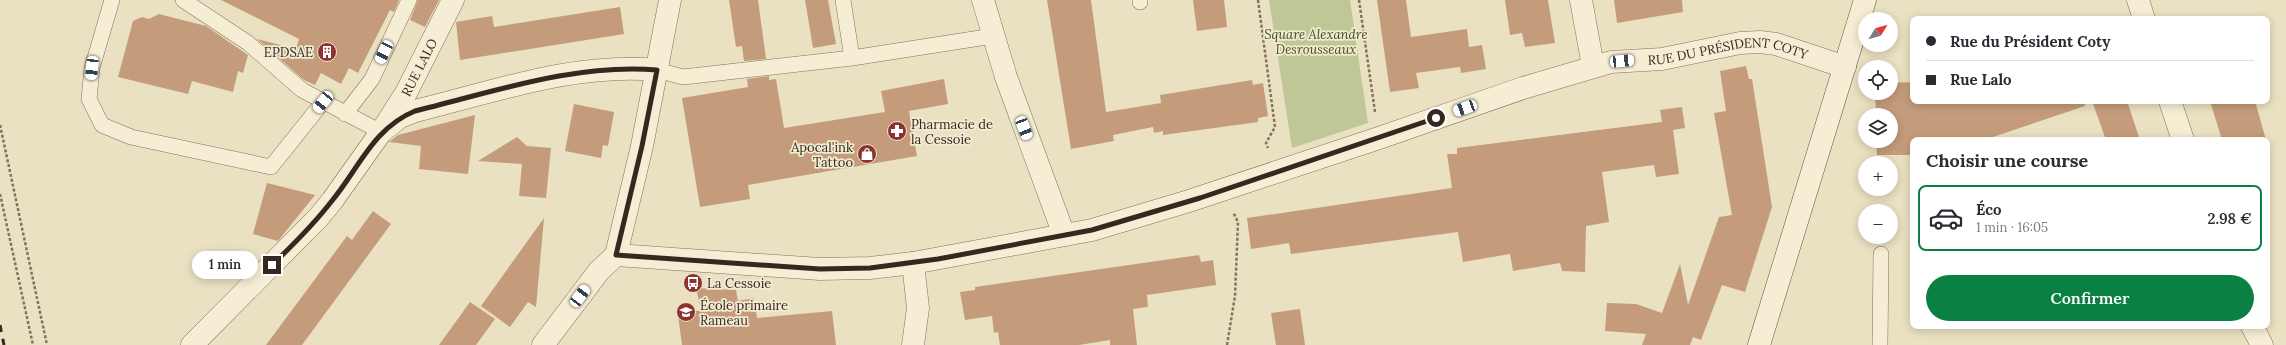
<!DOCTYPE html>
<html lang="fr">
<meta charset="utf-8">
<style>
:root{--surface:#fff;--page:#f2f2f3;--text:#2b2b33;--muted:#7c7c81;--line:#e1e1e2;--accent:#0b8043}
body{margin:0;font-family:Lora,serif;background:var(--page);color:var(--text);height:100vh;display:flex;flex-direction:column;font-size:15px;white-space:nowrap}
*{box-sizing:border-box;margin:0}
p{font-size:13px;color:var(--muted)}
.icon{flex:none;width:22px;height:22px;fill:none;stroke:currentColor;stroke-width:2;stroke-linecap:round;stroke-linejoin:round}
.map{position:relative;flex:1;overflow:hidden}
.panel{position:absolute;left:1910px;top:137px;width:360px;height:192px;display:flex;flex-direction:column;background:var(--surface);border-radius:8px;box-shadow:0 2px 10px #0003}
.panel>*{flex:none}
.guide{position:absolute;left:1910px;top:16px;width:360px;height:88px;border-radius:8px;box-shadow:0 2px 10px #0003;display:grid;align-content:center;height:88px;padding:0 16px;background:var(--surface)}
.needle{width:26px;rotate:53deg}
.fabs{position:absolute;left:1858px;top:12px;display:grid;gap:8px}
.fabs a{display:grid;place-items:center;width:40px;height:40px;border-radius:50%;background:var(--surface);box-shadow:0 2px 10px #0003;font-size:20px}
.end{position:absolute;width:18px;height:18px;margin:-9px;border:5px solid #34291e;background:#fff;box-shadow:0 0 0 2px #fff}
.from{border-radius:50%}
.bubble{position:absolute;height:28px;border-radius:14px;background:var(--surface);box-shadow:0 2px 10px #0003;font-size:13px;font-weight:600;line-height:28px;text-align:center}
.car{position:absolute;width:12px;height:24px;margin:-12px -6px;border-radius:5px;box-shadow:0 0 3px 1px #0007;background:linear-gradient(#fff 24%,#345 0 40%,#fff 0 76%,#345 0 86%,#fff 0)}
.guide b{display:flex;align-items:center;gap:14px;height:38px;font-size:15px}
.guide b+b{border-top:1px solid var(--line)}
.guide i{width:10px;height:10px;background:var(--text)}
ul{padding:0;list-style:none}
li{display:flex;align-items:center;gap:12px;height:66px;margin:0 8px 6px;padding:0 8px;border:2px solid transparent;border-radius:8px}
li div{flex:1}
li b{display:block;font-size:15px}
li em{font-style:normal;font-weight:600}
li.current{border-color:var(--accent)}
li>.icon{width:36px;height:36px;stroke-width:1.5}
h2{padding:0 16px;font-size:18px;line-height:48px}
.primary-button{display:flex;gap:8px;margin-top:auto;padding:8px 16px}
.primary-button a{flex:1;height:46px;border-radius:24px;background:var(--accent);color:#fff;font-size:16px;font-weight:600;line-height:46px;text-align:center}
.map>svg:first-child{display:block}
.green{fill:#c0c797}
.building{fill:#c59c7b}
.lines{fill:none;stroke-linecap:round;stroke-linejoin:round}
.service-casing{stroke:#83715b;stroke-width:16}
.minor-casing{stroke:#83715b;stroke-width:23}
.secondary-casing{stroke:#64533e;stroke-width:23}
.path{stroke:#83715b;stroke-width:2.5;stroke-dasharray:3 2;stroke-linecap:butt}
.service{stroke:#f6edd5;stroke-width:15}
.minor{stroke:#f6edd5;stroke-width:22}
.secondary{stroke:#f6edd5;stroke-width:22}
.rail{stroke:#34291e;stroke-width:3;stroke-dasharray:7 7;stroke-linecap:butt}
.route{stroke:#34291e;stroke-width:5}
.labels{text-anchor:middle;stroke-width:3.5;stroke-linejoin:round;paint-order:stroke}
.park-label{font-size:13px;font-style:italic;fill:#434e26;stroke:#f2ead1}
.poi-label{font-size:13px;fill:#34291e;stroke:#f2ead1;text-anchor:start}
.street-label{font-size:13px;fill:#34291e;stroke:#f2ead1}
</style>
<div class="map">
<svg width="2286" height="345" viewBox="0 0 2286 345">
<rect width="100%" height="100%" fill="#eae0c2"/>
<path class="green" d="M1269 0H1350L1368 123 1292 148Z"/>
<path class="building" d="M221 0H399L394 12 390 10 358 73 349 68 341 84 321 73 315 85 304 80 257 39 296 49 299 39Z
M418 0H439L425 27 410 20Z
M729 0H758L766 59 744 61 742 46 736 47Z
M805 0H828L836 44 813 48Z
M1047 0H1091L1106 112 1161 103 1160 95 1252 80 1253 85 1263 83 1268 116 1258 118V122L1163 135V131L1154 133 1153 127 1113 135 1114 141 1071 149Z
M1193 0H1224L1227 27 1197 31Z
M1377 0H1406L1411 37 1467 29 1469 47 1482 45 1486 69 1461 73 1460 67 1416 73 1419 88 1390 92Z
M1505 0H1548L1555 43 1525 47 1522 33 1510 35Z
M1614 0H1682L1683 12 1617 23Z
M620 7 624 34 460 60 456 22 492 16 494 27Z
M159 14 206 26 248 55 243 73 238 71 233 92 192 81 188 94 118 77 133 21 142 17 149 19Z
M1746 66 1749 79H1752L1772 207 1745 292 1722 285 1701 340 1693 337 1690 345H1642L1646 334 1605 331 1607 303 1636 304 1662 313 1680 264 1688 305 1719 217 1732 215 1714 113 1726 111 1720 71Z
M769 76V80L776 79 784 128 885 112 881 91 944 79 948 104 909 111 917 156 748 185 750 199 700 207 682 98 748 87 747 79Z
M1913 82V101H2084L2085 106 1984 140H1913V155H1877L1876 141H1891V115H1876L1875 93H1891V83Z
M2092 101H2127L2140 140H2106Z
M2210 101H2255L2266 140H2222Z
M574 104 614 112 608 146 603 145 601 158 565 151Z
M1682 107 1685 128 1673 130 1679 174 1656 177 1654 165 1602 172 1609 222 1586 226 1585 272 1562 271 1560 263 1513 271 1510 254 1463 262 1458 232 1291 254 1289 243 1251 249 1247 218 1452 188 1447 154H1457V148L1662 122 1660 110Z
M475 115 468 174 419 169 421 146 389 142 398 135Z
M517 137 527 146 551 148 546 198 519 196 522 164 478 161Z
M267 183 315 195 278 241 253 234Z
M373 211 391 224 302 345H266L347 236 352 240Z
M544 218 536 307 528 302 510 327 481 306Z
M1199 255 1201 262 1213 260 1216 285 1147 295 1148 307 1133 309 1137 345H1110V340L1079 345H1000L998 332 994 333 992 316 965 320 960 292 975 290V287Z
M696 288 736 290 738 301 754 298 757 318 832 311 836 345H682L678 315 701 310Z
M470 302 495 319 476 345H439Z
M1300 309 1305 345H1276L1271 313Z"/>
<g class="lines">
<defs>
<path id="service" d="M112 0 92 68 89 99 102 125 131 137 271 167 323 102
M183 0 248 43 302 90 381 132
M843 0 852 58
M1140 0V2
M657 70 683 77 852 58 993 36
M345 114 372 79 409 0
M1880 345 1881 254"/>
<g id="minor">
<path d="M983 0 1006 77 1064 235"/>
<path d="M1581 0 1593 66"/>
<path d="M2138 0 2144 19"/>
<path d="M2170 101 2183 140"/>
<path id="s1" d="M385 126 406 93 453 0"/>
<path id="s2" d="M616 255 820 269 870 268 913 263 1092 230 1189 201 1379 138 1523 88 1611 62 1662 59 1740 43 1760 42 1776 44 1845 67"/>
<path d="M913 263 918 308 913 345"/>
<path d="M2252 326 2262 345"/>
<path d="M192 345 318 218 332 201 381 132 400 117 415 111C493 92 576 62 657 70"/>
<path d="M543 345 599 271 616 255 642 146 670 0"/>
</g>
<path id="secondary" d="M1759 345 1865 0"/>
</defs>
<use href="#service" class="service-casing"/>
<use href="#minor" class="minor-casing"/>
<use href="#secondary" class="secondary-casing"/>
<path class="path" d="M1258 0 1275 127 1266 143 1268 148
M1359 0 1375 112
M0 125 47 345
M0 194 33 345
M1227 345 1235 296 1238 222 1233 212"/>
<use href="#service" class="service"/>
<use href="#minor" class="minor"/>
<use href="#secondary" class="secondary"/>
<path class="rail" d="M0 325 4 345"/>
</g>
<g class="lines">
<path class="route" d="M272 265C293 245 313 225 331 202 358 170 373 128 415 111 493 92 576 63 657 70L642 146 616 255 820 269 870 268 938 259 1092 230 1200 198 1436 118"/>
</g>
<defs>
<symbol id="building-disc" viewBox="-11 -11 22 22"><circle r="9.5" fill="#8d3230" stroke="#f2ead1"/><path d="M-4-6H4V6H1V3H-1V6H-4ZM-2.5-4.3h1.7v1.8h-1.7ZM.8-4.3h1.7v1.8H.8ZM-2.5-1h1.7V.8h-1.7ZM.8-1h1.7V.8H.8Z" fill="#fff"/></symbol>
<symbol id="pharmacy-disc" viewBox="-11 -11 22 22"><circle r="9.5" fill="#8d3230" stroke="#f2ead1"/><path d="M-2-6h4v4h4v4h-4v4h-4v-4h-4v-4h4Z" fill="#fff"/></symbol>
<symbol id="shop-disc" viewBox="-11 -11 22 22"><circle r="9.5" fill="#8d3230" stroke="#f2ead1"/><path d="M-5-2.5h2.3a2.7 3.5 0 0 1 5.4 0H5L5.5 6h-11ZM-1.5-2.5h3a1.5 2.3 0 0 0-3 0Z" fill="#fff"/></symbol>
<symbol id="bus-disc" viewBox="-11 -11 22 22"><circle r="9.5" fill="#8d3230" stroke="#f2ead1"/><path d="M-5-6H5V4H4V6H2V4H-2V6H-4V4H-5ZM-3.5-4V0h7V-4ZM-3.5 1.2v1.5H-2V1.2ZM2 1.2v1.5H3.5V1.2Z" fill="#fff"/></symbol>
<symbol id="school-disc" viewBox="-11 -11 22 22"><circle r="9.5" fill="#8d3230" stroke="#f2ead1"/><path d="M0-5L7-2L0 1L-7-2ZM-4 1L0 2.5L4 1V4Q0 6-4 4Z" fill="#fff"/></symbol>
</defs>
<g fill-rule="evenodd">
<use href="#building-disc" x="316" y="41" width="22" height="22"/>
<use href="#pharmacy-disc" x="886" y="120" width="22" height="22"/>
<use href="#shop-disc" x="856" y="143" width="22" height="22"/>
<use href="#bus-disc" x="682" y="272" width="22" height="22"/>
<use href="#school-disc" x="675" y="301" width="22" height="22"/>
</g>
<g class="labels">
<g class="park-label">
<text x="1316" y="39">Square Alexandre<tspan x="1316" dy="15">Desrousseaux</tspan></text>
</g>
<g class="poi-label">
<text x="313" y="57" text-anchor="end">EPDSAE</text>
<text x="911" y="129">Pharmacie de<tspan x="911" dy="15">la Cessoie</tspan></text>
<text x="853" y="152" text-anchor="end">Apocal'ink<tspan x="853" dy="15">Tattoo</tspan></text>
<text x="707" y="288">La Cessoie</text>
<text x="700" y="310">École primaire<tspan x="700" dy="15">Rameau</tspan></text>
</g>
<g class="street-label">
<text dy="5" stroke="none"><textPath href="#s2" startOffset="1144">RUE DU PRÉSIDENT COTY</textPath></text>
<text dy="5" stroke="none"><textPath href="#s1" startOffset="68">RUE LALO</textPath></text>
</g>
</g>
</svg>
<div class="fabs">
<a><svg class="needle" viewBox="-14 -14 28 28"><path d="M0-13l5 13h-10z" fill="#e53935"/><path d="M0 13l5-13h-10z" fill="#7c7c81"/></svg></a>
<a><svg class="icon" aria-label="locate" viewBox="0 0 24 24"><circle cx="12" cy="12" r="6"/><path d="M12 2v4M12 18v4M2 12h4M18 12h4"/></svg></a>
<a><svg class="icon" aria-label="layers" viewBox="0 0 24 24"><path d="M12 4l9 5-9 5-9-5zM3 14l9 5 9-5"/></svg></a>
<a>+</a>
<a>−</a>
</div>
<i class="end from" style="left:1436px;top:118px"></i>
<i class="end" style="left:272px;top:265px"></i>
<div class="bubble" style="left:192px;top:251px;width:66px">1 min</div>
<i class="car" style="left:384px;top:52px;rotate:206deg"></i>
<i class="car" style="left:1622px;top:61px;rotate:85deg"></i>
<i class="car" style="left:92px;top:68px;rotate:186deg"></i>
<i class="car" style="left:323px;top:102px;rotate:219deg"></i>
<i class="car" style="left:1465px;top:108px;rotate:250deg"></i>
<i class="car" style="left:1024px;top:128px;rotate:159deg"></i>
<i class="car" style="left:580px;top:296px;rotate:37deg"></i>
<div class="guide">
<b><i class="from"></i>Rue du Président Coty</b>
<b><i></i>Rue Lalo</b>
</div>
<section class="panel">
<h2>Choisir une course</h2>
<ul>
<li class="current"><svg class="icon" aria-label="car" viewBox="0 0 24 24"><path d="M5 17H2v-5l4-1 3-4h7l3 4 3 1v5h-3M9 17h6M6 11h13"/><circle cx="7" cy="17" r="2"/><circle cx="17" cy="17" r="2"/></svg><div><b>Éco</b><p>1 min · 16:05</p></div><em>2.98 €</em></li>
</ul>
<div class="primary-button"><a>Confirmer</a></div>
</section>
</div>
